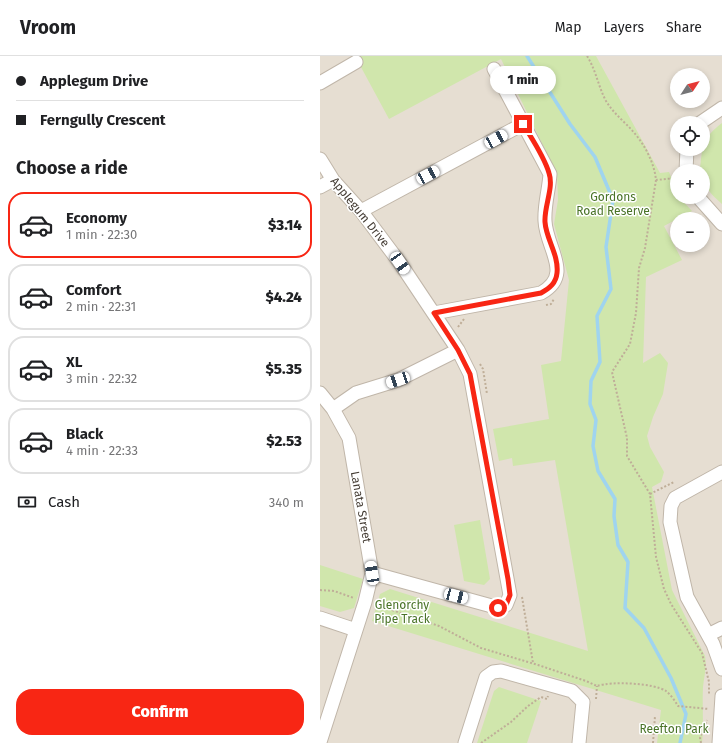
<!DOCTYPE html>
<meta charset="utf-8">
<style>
:root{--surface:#fff;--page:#f2f2f2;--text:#202124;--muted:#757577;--line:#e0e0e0;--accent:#f82614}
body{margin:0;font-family:"Fira Sans",sans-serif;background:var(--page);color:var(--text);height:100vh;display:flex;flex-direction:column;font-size:15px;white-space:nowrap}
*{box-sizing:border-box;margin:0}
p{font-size:13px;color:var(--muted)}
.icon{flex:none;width:22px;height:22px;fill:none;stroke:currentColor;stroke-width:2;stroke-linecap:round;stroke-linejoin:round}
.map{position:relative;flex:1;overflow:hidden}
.panel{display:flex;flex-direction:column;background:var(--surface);width:320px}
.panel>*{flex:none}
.guide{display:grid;align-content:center;height:88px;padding:0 16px;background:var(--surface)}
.needle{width:26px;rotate:54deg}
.tools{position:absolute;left:350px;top:12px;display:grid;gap:8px}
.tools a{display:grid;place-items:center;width:40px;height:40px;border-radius:50%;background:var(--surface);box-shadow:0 2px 6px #0003;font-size:20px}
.end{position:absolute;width:18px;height:18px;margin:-9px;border:5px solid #f82614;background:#fff;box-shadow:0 0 0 2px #fff}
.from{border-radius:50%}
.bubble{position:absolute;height:28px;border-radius:14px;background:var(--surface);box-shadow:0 2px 6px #0003;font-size:13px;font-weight:800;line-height:28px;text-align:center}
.car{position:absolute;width:12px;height:24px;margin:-12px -6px;border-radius:5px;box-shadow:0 0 3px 1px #0007;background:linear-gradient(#fff 24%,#345 0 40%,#fff 0 76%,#345 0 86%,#fff 0)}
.guide b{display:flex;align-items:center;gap:14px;height:38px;font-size:15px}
.guide b+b{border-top:1px solid var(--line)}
.guide i{width:10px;height:10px;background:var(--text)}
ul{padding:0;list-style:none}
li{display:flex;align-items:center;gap:12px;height:66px;margin:0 8px 6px;padding:0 8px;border:2px solid var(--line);border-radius:16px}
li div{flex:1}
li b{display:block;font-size:15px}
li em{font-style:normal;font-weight:800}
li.selected{border-color:var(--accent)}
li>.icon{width:36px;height:36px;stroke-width:1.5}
h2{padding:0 16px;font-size:18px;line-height:48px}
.pay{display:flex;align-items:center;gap:10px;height:44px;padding:0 16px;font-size:15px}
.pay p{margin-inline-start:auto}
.primary-button{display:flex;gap:8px;margin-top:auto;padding:8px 16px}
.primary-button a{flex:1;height:46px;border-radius:16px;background:var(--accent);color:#fff;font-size:16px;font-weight:800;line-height:46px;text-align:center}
header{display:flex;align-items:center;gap:24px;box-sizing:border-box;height:56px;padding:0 20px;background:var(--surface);border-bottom:1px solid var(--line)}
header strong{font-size:19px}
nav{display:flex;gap:22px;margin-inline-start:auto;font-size:14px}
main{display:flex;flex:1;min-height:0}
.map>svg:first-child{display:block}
.residential{fill:#e6ded2;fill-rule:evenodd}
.green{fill:#d0e6ac}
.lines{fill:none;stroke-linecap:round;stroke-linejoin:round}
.stream{stroke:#9fd4ef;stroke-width:3.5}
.minor-casing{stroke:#c0b6a9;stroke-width:15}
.path{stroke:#bfae98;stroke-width:2;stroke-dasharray:2 2;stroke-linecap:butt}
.minor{stroke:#fff;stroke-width:13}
.route{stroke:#f82614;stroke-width:5}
.labels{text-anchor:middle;stroke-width:3;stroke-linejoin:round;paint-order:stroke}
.park-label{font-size:12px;fill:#4a7428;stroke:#fff}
.street-label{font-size:12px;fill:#443c34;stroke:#fff}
</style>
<header>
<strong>Vroom</strong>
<nav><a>Map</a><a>Layers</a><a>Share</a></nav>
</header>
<main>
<section class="panel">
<div class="guide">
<b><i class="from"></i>Applegum Drive</b>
<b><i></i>Ferngully Crescent</b>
</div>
<h2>Choose a ride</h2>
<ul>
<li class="selected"><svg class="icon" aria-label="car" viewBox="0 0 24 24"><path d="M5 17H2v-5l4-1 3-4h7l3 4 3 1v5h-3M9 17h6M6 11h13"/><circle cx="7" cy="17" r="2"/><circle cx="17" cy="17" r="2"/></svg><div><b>Economy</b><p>1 min · 22:30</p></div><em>$3.14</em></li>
<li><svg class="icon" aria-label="car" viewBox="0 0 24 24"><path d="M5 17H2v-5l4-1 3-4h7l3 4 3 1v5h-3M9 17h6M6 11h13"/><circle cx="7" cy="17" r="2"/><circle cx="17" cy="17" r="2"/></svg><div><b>Comfort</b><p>2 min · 22:31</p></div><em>$4.24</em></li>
<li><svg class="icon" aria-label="car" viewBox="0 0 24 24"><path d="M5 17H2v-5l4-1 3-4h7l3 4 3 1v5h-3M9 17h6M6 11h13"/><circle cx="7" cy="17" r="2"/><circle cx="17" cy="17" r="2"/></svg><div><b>XL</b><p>3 min · 22:32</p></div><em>$5.35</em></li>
<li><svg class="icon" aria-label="car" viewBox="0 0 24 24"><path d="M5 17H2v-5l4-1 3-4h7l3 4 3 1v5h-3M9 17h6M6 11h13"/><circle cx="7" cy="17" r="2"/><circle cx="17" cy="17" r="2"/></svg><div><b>Black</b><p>4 min · 22:33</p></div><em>$2.53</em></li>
</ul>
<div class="pay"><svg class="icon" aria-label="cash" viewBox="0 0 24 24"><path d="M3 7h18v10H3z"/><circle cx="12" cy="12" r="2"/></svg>Cash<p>340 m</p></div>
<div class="primary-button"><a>Confirm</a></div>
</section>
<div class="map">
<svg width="402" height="687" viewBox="0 0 402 687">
<rect width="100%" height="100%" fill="#f2ece4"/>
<path class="residential" d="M0 0H402V687H0ZM357 19H383V45H357ZM357 67H383V93H357ZM357 115H383V141H357ZM357 163H383V189H357Z"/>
<path class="green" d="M35 0H276L340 117 349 116 357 135V141H359L372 155 344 170 362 204 326 221 323 307 340 297 348 307 343 338 333 361 327 380 330 391 344 416 341 426 332 431 352 534 385 600C387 611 384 621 383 631 382 650 384 668 382 687H337L341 654 52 565 60 538 70 533 268 595 235 404 193 410 192 402 179 405 173 373 229 363 221 309 241 305 249 224 234 168 238 144 237 118 181 3 69 63Z
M402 67V148C391 138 383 131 383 115H380C382 92 382 82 402 67Z
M160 464 170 523 164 529 144 525 134 469Z
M0 509 43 523 34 552 20 556 0 550Z
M179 631 221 645 207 687H157L174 635Z"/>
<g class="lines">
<path class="stream" d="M207 0 250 68 275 101 293 144 286 191 291 233 277 260 280 306 271 325 270 348 276 364 273 390 278 415 295 443 294 460 298 489 308 506 305 552 324 572 351 622 366 658 360 687"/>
<defs>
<path id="minor" d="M0 27 36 6
M380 67 402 52
M0 103 13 124 41 155 80 207 138 294 150 318 190 539 186 549 179 552 52 517
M366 115 367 93
M0 131 13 124
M378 141 402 168
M41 155 203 68
M114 257 221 237C254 219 226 192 225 165 224 149 229 134 230 118L174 13
M0 337 13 353 29 382 52 517 45 546 0 686
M13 353 36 337 78 324 138 294
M402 416 355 442 351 450 350 466 367 541 393 588 402 613
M0 562 36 574
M388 579 402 572
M145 687 166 621 173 616 181 615 252 635 263 646 259 687
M399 687 402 640"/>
</defs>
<use href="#minor" class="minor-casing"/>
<path class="path" d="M267 0C276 14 278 30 286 45 292 55 300 62 308 70 322 84 334 104 336 124L356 122
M336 124 325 192 319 212 316 257 310 288 292 316 307 382V400L330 438 336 501 344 533 351 548 382 597 389 626V638
M226 249 231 248 234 243
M138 271 144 263
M160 308 163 313 167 338
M330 438 354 426
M0 534 14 535 34 542
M202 541 213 607
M57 549 119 570 161 592 218 609 266 625 277 630C291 625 334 627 346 635 351 639 355 645 358 650L389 653
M276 643 277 630
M161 687 191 666 208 650 221 641 227 643 228 640
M333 687 335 660
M381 687 380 682 387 664"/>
<use href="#minor" class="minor"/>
</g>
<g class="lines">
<path class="route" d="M178 552 186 549 190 539 188 523 150 318 138 294 114 257 221 237C230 232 236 227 237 217 239 199 226 183 225 166 224 150 234 132 229 117 224 100 212 83 203 68"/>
</g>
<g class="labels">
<g class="park-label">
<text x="293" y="145">Gordons<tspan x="293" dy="14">Road Reserve</tspan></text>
<text x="82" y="553">Glenorchy<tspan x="82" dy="14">Pipe Track</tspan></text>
<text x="354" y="677">Reefton Park</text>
</g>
<g class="street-label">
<text transform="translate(40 156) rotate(51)" y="4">Applegum Drive</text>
<text transform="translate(41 451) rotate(80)" y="4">Lanata Street</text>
</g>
</g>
</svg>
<div class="tools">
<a><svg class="needle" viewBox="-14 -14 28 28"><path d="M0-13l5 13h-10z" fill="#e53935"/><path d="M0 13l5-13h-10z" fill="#757577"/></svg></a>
<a><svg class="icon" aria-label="locate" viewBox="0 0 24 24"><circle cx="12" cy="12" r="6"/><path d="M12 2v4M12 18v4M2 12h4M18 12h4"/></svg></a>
<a>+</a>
<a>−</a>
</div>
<i class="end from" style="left:178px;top:552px"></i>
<i class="end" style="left:203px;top:68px"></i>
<div class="bubble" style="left:170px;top:10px;width:66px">1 min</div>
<i class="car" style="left:176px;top:83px;rotate:61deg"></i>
<i class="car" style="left:108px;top:119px;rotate:62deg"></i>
<i class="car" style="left:80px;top:207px;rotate:146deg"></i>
<i class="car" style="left:78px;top:324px;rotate:252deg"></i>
<i class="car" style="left:52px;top:517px;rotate:351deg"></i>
<i class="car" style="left:136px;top:540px;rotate:105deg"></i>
</div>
</main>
